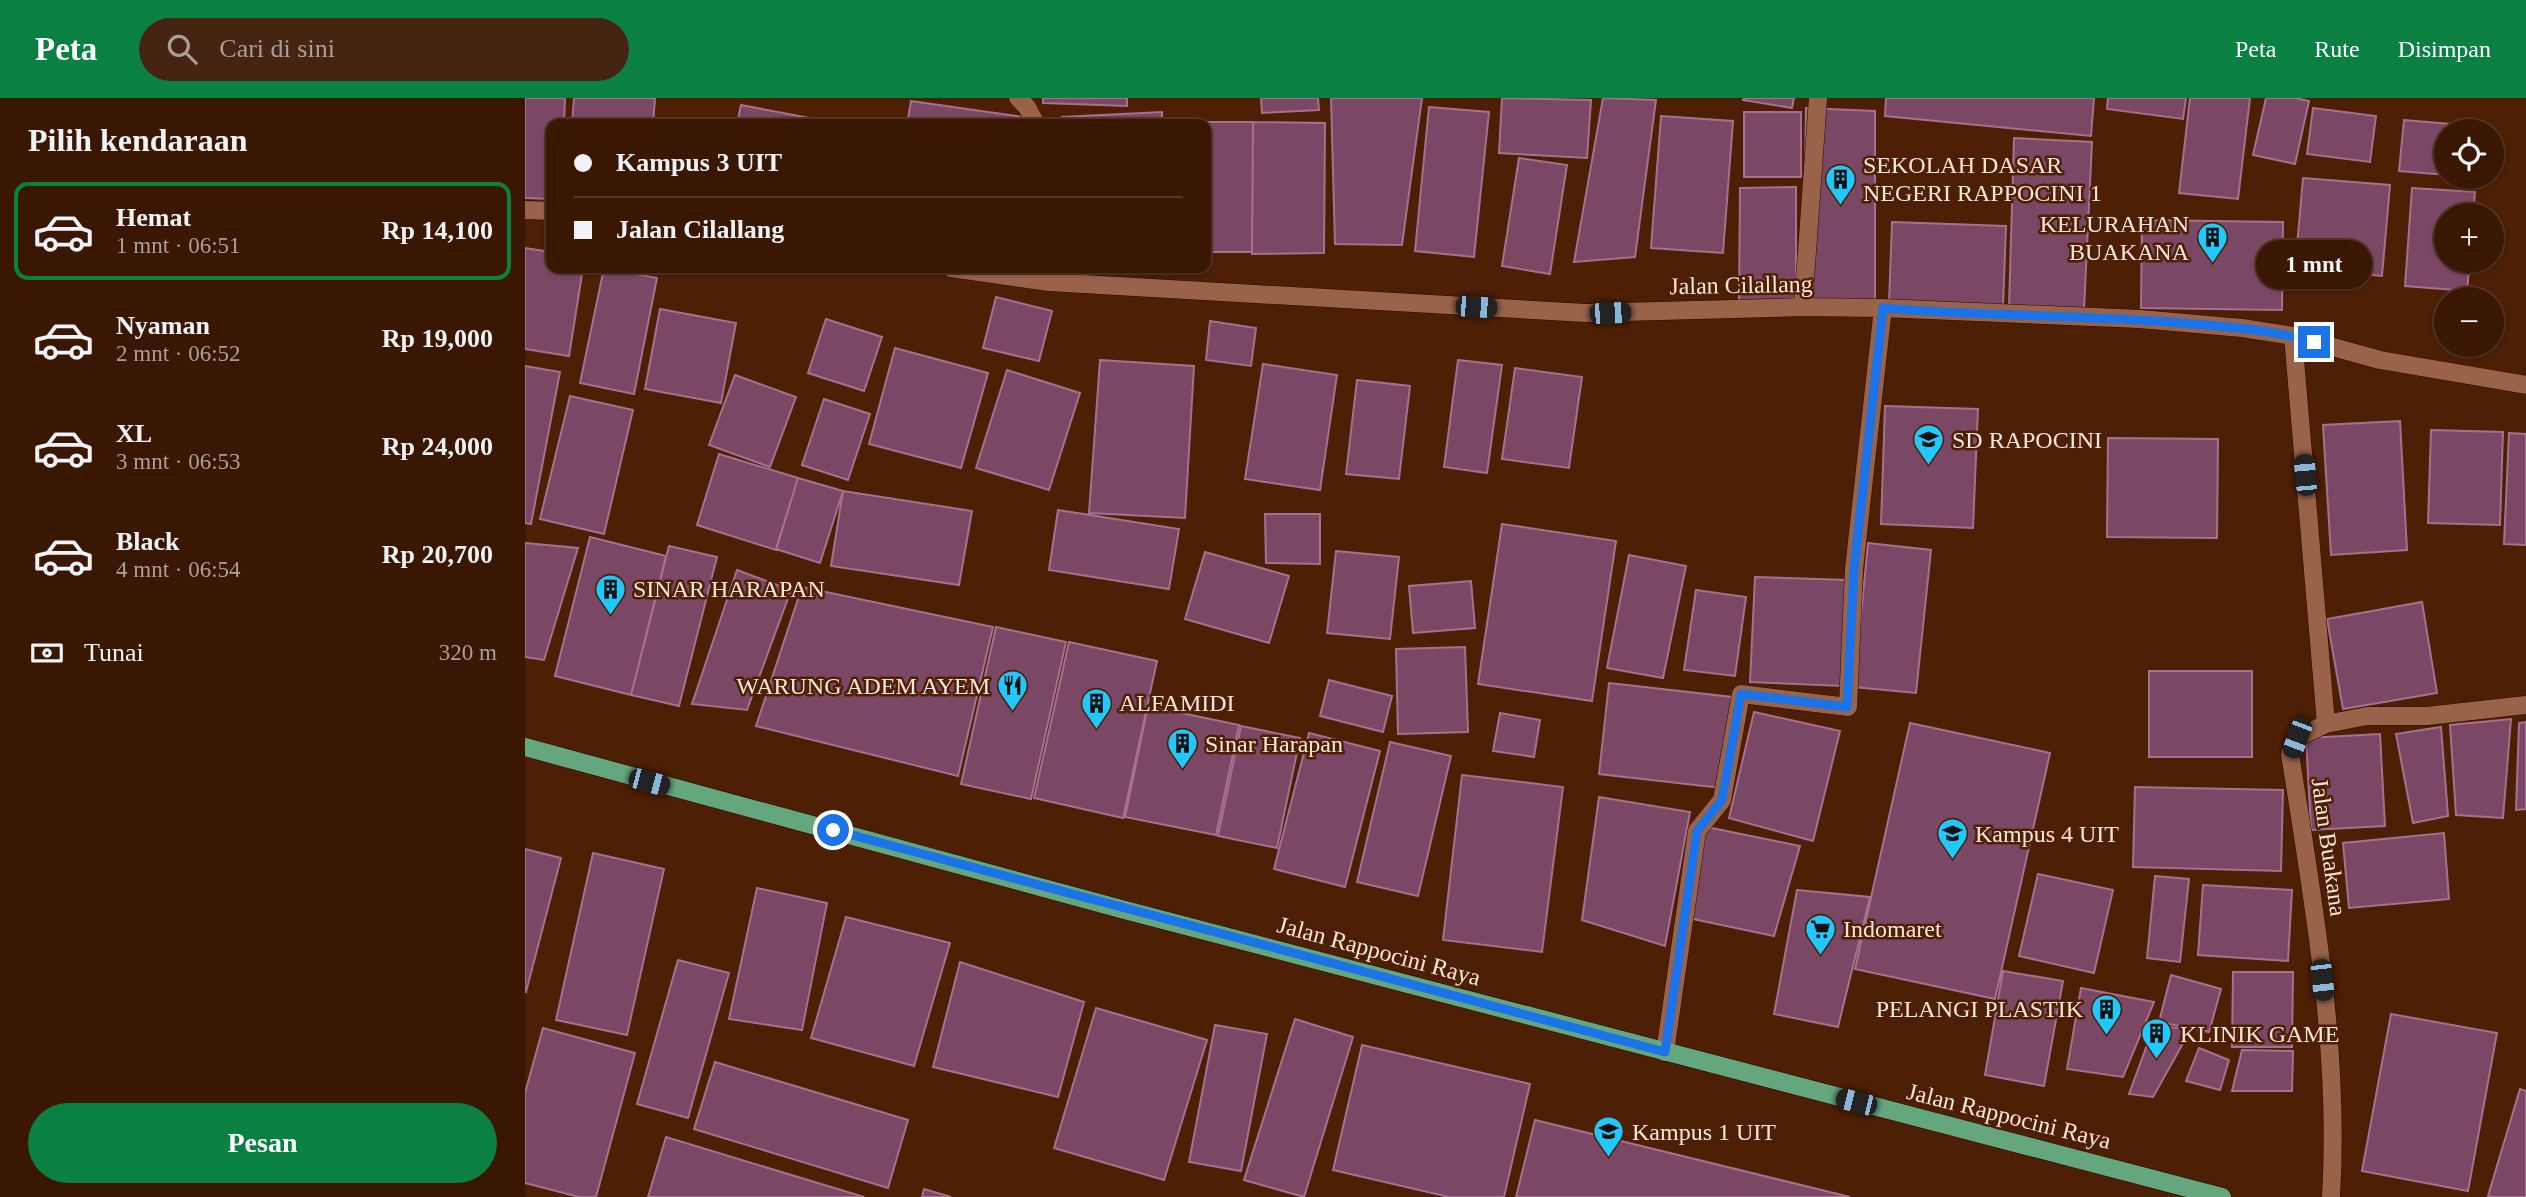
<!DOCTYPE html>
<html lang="id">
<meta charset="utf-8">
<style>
:root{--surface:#3a1703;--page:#452412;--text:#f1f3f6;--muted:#ab9f9a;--line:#543625;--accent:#0b8043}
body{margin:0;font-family:Georgia,serif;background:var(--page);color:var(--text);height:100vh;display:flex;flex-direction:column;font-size:26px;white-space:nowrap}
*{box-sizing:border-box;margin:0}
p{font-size:23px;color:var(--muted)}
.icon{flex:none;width:38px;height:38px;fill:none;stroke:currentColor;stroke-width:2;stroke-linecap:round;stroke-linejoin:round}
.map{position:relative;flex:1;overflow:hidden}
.sheet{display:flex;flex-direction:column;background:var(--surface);width:525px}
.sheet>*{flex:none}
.banner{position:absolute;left:21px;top:21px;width:665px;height:154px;border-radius:14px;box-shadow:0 2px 5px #0004,0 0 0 2px var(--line);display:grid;align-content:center;height:154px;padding:0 28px;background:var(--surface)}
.fabs{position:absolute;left:1909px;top:21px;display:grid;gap:14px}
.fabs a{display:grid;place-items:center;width:70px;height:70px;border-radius:50%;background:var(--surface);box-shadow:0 2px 5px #0004,0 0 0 2px var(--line);font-size:35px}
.end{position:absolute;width:32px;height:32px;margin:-16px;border:9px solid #1a73e8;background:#fff;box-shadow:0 0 0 4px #fff}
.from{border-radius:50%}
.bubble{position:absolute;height:49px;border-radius:24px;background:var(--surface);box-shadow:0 2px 5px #0004,0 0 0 2px var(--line);font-size:23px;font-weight:600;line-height:49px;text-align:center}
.car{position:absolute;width:21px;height:42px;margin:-21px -10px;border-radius:9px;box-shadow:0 0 5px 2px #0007;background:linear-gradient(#222 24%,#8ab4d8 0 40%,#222 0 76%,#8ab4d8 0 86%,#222 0)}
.banner b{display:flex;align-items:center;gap:24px;height:66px;font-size:26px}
.banner b+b{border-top:2px solid var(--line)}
.banner i{width:18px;height:18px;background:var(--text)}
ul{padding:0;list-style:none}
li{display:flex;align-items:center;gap:21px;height:98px;margin:0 14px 10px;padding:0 14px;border:4px solid transparent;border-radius:14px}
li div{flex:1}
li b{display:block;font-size:26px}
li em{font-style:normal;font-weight:600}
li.current{border-color:var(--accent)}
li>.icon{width:63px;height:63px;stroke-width:1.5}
h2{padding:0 28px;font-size:32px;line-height:84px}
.pay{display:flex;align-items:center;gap:18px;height:77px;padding:0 28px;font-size:26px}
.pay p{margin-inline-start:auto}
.primary-button{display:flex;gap:14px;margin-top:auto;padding:14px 28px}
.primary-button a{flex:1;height:80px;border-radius:42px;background:var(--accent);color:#fff;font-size:28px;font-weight:600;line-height:80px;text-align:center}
header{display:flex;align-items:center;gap:42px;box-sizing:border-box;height:98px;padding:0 35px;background:var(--accent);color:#fff}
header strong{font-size:33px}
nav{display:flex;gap:38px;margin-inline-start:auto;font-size:24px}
.search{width:490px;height:63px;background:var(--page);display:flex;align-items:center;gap:18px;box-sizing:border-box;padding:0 24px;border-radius:38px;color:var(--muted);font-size:26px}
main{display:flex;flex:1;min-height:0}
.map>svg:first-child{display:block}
.building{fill:#7a4764;stroke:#a7708e;stroke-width:2}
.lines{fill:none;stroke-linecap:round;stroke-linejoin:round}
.minor-casing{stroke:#2d0a00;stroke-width:19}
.major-casing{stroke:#2d0a00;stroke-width:19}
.minor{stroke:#99634a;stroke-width:18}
.major{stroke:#64a77f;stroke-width:18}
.route{stroke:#1a73e8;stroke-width:9}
.labels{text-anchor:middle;stroke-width:5;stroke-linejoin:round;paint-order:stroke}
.poi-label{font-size:24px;fill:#ffe6da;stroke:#4d1f04;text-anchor:start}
.street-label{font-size:24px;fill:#ffe6da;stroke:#4d1f04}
</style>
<header>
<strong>Peta</strong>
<div class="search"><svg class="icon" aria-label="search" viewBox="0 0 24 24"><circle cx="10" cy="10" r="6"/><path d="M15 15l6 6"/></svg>Cari di sini</div>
<nav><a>Peta</a><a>Rute</a><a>Disimpan</a></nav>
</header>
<main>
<section class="sheet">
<h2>Pilih kendaraan</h2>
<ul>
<li class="current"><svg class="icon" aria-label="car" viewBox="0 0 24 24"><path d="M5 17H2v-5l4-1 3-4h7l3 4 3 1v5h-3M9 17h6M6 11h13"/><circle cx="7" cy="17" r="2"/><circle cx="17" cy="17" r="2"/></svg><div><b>Hemat</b><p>1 mnt · 06:51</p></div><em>Rp 14,100</em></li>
<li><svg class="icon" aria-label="car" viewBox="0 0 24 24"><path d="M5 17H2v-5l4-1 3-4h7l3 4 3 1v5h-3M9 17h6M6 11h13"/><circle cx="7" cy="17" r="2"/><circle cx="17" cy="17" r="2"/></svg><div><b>Nyaman</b><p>2 mnt · 06:52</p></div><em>Rp 19,000</em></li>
<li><svg class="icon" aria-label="car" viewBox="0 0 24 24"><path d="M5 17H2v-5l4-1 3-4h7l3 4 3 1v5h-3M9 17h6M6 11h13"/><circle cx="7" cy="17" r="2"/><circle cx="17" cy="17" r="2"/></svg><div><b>XL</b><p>3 mnt · 06:53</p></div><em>Rp 24,000</em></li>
<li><svg class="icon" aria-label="car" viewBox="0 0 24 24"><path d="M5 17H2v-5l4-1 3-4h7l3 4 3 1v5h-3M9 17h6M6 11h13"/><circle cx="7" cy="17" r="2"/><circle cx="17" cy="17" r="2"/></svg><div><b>Black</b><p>4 mnt · 06:54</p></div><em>Rp 20,700</em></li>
</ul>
<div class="pay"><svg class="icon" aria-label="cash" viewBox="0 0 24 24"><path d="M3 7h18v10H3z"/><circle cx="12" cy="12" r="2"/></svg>Tunai<p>320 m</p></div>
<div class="primary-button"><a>Pesan</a></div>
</section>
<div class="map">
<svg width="2001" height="1099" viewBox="0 0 2001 1099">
<rect width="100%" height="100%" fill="#4d1f04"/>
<path class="building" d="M0 0H40L39 26H26V101L0 100Z
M49 0H130L128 26H47Z
M518 0H602V8L518 5Z
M736 0H793L794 12 737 15Z
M806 0H897L877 147 810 146Z
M977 0 1066 2 1062 60 974 55Z
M1078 0 1131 2 1110 159 1049 164Z
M1219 0H1269L1267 10 1218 2Z
M1361 0H1569L1566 38 1360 18Z
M1583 0H1661L1658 21 1582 11Z
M1665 0H1725L1713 101 1654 95Z
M1741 0H1770L1784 3 1770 66 1728 57Z
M386 3 505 20 504 26H382Z
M216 7 295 22 294 26H212Z
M904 9 964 14 949 159 890 153Z
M1281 10 1350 13V203H1278Z
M1788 10 1851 18 1845 64 1782 56Z
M637 14V26H538L537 19Z
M1219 14H1276V79H1219Z
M1136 18 1208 23 1198 155 1126 150Z
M1879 22 1949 28V33H1922V77L1874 73Z
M651 24H728L727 154H681V26H651Z
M728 24 800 25 799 155 727 156Z
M1489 40 1567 44 1559 212 1484 208Z
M994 60 1042 67 1025 176 977 168Z
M1778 80 1865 87 1857 178 1770 171Z
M1271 89V204H1214L1215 90Z
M1887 90 1950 94 1948 117H1922V163H1945L1942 193 1880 188Z
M1617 122 1758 124 1757 212 1616 210Z
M1367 124 1481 128 1478 209 1364 205Z
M0 150 26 154V170H58L44 258 0 251Z
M79 170 132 180 109 296 55 285Z
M471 199 527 213 514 263 458 250Z
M135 211 211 225 196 305 120 291Z
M301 221 357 239 339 293 283 275Z
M685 223 731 230 726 268 681 262Z
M370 250 463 275 436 370 344 346Z
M575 262 669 268 660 420 564 415Z
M933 262 977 267 962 375 919 369Z
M738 266 812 277 795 392 720 381Z
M0 268 35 274 6 426 0 425Z
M990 270 1057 279 1044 370 977 361Z
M482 272 555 295 524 392 451 370Z
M210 277 271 299 245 369 184 347Z
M832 282 885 288 874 381 821 376Z
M45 298 108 312 79 436 15 421Z
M299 301 345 316 323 382 277 367Z
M1360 308 1453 311 1448 430 1356 426Z
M1875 323 1882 452 1806 457 1798 327Z
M1906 332 1978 334 1975 427 1903 425Z
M1984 335 2001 336V447L1979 446Z
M1583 340 1693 341 1692 440 1582 439Z
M194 356 273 380 251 452 172 427Z
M273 380 318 393 295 465 251 451Z
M318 393 447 413 434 487 306 468Z
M533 412 654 431 644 491 524 472Z
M740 416H795V466L741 465Z
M977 426 1091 443 1067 603 953 586Z
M65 439 141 458 106 597 30 578Z
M0 445 53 450 19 562 0 559Z
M1343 445 1406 452 1391 595 1329 589Z
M144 448 192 459 154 608 106 597Z
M811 453 874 459 865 541 802 535Z
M680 454 764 478 744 545 660 521Z
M1104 457 1161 468 1138 580 1082 570Z
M212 472 266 492 222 612 167 606Z
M1230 479 1323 482 1318 588 1225 584Z
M946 483 950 530 888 535 884 488Z
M277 489 468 529 433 678 231 628Z
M1171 492 1221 499 1210 578 1159 572Z
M1897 504 1912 595 1818 611 1802 521Z
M471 529 541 544 506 701 436 686Z
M544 544 632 563 598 720 509 700Z
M940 549 943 634 873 636 871 551Z
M1624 573H1727V659H1624Z
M804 582 867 598 858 634 795 618Z
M1084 585 1207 599 1196 690 1074 676Z
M623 608 714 627 691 737 600 719Z
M1229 614 1315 633 1288 743 1204 720Z
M975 615 1015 622 1009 659 968 653Z
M1986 621 1978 720 1931 717 1925 627Z
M2001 624V711L1991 712 1994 625Z
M1385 625 1525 655 1470 901 1330 871Z
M716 628 775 640 752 750 693 738Z
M1916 629 1923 718 1888 725 1871 636Z
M784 635 855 653 820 789 749 771Z
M1855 636 1860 728 1786 732 1781 640Z
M865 644 926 658 893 798 832 784Z
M937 677 1038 689 1017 854 918 842Z
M1610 689 1758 692 1756 773 1608 769Z
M1074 699 1165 714 1140 848 1057 822Z
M1182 729 1275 748 1249 838 1163 820Z
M1919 735 1924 801 1824 810 1818 745Z
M0 751 36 760 1 894H0Z
M68 755 139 771 102 937 31 922Z
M1513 776 1588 792 1569 875 1494 858Z
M1630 778 1664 781 1655 864 1622 860Z
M1678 787 1767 792 1763 863 1673 857Z
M232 790 302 805 277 932 204 921Z
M1272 792 1345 799 1313 929 1249 916Z
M321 819 425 845 389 968 286 940Z
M153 862 204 875 163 1020 112 1006Z
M435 864 559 904 533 999 408 969Z
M1478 873 1538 883 1519 988 1460 977Z
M1708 874H1768L1767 949H1707Z
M1646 877 1696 891 1684 934 1634 924Z
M1556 890 1629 904 1598 979 1542 971Z
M571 910 682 942 639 1082 529 1050Z
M1866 916 1972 935 1943 1093 1837 1073Z
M770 921 828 939 779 1099 719 1082Z
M690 927 742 936 716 1073 664 1064Z
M1629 928 1666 931 1628 999 1604 996Z
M18 930 110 955 71 1099H54L0 1085V995Z
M837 947 1005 986 979 1099H924L808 1072Z
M1674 950 1704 962 1695 992 1661 983Z
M1717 952 1768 953 1767 993H1707Z
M190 964 383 1022 363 1090 169 1031Z
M1995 991 2001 993V1099H1969L1963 1098Z
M1010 1022 1325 1099H991Z
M141 1039 339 1099H123Z
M399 1091 426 1099H397Z"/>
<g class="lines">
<defs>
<path id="minor" d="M493 0 502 9 511 26
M0 112 26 113
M426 170 524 184 1060 215 1278 209 1358 210 1615 221 1717 230 1768 238 1855 262 2001 287
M1278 209 1293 0
M1768 238 1801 626
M1140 954 1172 733 1197 702 1216 596 1323 609 1329 471 1358 210
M1806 1099C1815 951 1788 802 1765 656L1772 640 1801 626 1842 618H1902L2001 607"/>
<path id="major" d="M0 649 596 811 1697 1099"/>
</defs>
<use href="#minor" class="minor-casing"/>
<use href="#major" class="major-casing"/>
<use href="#minor" class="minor"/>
<use href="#major" class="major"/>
</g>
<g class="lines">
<path class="route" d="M308 732 1140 954 1172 733 1197 702 1216 596 1322 609 1329 471 1358 210C1457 218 1557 217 1657 225 1701 229 1746 231 1789 244"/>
</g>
<defs>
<symbol id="building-pin" viewBox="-11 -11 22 30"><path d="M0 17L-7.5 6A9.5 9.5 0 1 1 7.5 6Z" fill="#1fc9fd" stroke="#4d1f04"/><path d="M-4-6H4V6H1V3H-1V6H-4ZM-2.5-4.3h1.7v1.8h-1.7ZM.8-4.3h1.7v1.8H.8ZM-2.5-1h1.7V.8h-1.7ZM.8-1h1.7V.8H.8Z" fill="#111"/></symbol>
<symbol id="school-pin" viewBox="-11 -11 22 30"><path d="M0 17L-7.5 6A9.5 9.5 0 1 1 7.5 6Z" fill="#1fc9fd" stroke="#4d1f04"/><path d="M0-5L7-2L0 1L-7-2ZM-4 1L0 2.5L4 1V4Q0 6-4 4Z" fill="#111"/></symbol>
<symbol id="restaurant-pin" viewBox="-11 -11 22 30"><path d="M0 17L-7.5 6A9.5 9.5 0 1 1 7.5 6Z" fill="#1fc9fd" stroke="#4d1f04"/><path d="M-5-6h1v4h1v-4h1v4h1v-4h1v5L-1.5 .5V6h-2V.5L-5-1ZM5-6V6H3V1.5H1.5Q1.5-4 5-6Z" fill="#111"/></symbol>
<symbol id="university-pin" viewBox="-11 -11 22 30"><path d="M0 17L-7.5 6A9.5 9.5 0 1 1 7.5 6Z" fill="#1fc9fd" stroke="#4d1f04"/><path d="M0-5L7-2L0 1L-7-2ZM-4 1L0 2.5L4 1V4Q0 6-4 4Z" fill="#111"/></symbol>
<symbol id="supermarket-pin" viewBox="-11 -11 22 30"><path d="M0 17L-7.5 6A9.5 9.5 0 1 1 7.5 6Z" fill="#1fc9fd" stroke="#4d1f04"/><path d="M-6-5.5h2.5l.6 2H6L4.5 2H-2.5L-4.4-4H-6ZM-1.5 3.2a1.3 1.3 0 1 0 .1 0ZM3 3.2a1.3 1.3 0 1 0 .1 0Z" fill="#111"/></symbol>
</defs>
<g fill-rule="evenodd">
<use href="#building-pin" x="1298" y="64" width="35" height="47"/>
<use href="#building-pin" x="1670" y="122" width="35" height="47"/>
<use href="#school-pin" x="1386" y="324" width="35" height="47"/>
<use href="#building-pin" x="68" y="474" width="35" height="47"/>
<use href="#restaurant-pin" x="470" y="570" width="35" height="47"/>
<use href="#building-pin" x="554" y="588" width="35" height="47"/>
<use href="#building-pin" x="640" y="628" width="35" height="47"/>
<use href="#university-pin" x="1410" y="718" width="35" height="47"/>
<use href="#supermarket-pin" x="1278" y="814" width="35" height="47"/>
<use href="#building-pin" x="1564" y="894" width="35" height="47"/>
<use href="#building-pin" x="1614" y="918" width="35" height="47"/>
<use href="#university-pin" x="1066" y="1016" width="35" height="47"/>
</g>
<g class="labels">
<g class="poi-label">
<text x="1338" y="75">SEKOLAH DASAR<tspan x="1338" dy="28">NEGERI RAPPOCINI 1</tspan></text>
<text x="1664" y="134" text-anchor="end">KELURAHAN<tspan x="1664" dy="28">BUAKANA</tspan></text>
<text x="1427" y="350">SD RAPOCINI</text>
<text x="108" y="499">SINAR HARAPAN</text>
<text x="465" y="596" text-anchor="end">WARUNG ADEM AYEM</text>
<text x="594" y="613">ALFAMIDI</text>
<text x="680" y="654">Sinar Harapan</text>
<text x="1450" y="744">Kampus 4 UIT</text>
<text x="1318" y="839">Indomaret</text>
<text x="1558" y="919" text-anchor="end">PELANGI PLASTIK</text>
<text x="1655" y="944">KLINIK GAME</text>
<text x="1107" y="1042">Kampus 1 UIT</text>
</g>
<g class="street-label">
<text transform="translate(1216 187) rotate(-1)" y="8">Jalan Cilallang</text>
<text transform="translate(1804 749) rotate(82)" y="8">Jalan Buakana</text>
<text transform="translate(854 853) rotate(15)" y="8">Jalan Rappocini Raya</text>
<text transform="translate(1484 1018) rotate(14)" y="8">Jalan Rappocini Raya</text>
</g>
</g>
</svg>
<div class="fabs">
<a><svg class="icon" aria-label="locate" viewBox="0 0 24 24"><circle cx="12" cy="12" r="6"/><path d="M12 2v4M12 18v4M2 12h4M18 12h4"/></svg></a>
<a>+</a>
<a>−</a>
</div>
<i class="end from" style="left:308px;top:732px"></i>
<i class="end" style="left:1789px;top:244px"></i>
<div class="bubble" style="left:1731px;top:142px;width:116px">1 mnt</div>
<i class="car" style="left:951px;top:209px;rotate:93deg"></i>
<i class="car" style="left:1085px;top:215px;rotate:88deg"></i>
<i class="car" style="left:1780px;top:377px;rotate:355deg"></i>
<i class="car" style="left:1772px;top:640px;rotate:201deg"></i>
<i class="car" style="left:124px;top:684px;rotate:105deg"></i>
<i class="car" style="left:1797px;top:882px;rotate:174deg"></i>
<i class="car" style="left:1331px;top:1004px;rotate:284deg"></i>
<div class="banner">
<b><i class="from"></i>Kampus 3 UIT</b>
<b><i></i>Jalan Cilallang</b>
</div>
</div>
</main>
